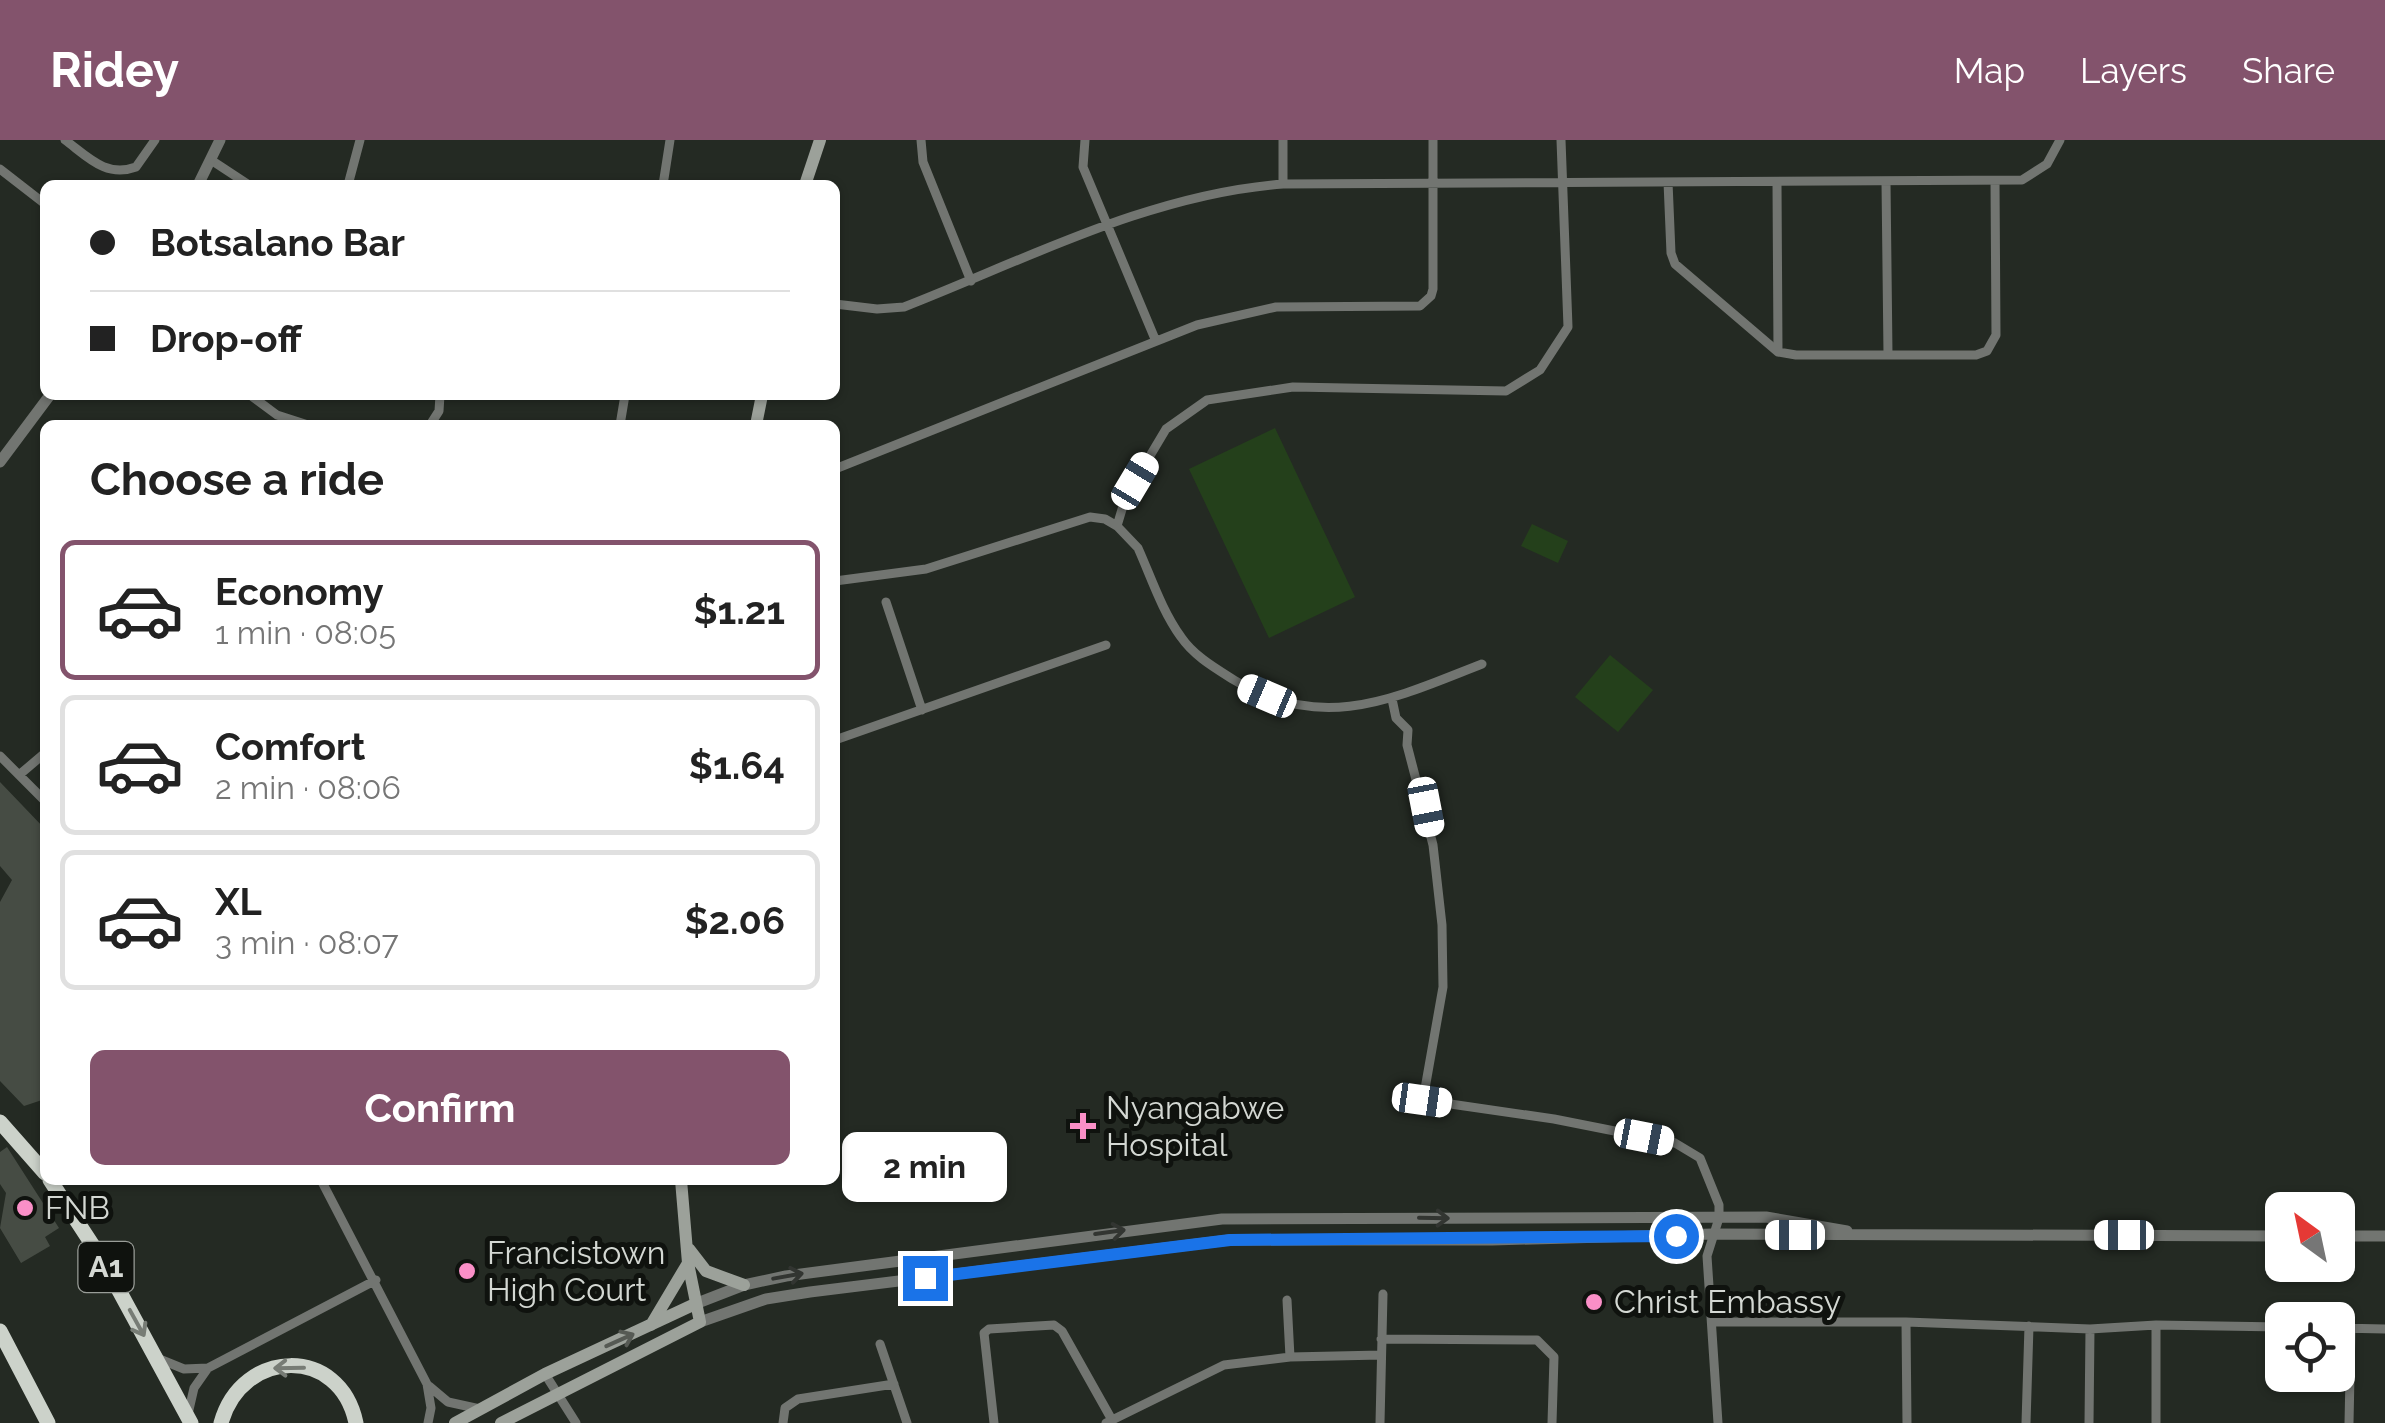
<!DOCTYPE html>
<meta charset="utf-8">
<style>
:root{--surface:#fff;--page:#f2f2f2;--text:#222;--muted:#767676;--line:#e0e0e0;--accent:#83536c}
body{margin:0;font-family:Raleway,sans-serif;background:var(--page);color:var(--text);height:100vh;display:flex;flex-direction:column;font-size:38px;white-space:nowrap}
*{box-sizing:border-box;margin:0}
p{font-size:32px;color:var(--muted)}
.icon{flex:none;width:55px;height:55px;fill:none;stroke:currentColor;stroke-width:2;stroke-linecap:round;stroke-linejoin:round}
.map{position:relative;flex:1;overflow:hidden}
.panel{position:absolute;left:40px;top:280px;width:800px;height:765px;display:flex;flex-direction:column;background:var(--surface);border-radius:15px;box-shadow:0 2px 8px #0004}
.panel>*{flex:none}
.guide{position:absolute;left:40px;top:40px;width:800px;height:220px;border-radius:15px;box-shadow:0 2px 8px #0004;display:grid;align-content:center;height:220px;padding:0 50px;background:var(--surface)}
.needle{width:65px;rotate:327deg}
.tools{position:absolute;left:2265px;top:1052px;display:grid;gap:20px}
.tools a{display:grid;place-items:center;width:90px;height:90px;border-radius:15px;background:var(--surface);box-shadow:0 2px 8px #0004;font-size:50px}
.end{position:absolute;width:45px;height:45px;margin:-22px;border:12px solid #1a73e8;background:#fff;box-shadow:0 0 0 5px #fff}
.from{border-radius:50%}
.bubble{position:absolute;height:70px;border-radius:15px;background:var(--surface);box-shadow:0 2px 8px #0004;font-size:32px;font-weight:700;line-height:70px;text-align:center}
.car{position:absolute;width:30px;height:60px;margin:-30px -15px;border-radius:12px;box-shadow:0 0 8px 2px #0007;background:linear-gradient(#fff 24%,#345 0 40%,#fff 0 76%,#345 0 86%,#fff 0)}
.guide b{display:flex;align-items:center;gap:35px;height:95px;font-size:38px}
.guide b+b{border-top:2px solid var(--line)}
.guide i{width:25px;height:25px;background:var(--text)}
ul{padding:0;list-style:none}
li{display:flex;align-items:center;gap:30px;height:140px;margin:0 20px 15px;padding:0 30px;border:5px solid var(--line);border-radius:15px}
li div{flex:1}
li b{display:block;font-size:38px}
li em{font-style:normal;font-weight:700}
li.on{border-color:var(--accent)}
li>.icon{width:90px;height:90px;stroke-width:1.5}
h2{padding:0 50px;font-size:45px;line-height:120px}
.cta{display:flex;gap:20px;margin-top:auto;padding:20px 50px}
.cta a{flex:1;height:115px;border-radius:15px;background:var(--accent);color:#fff;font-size:40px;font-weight:700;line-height:115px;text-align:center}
header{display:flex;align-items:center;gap:60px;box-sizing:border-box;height:140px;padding:0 50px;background:var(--accent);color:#fff}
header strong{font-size:48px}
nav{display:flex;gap:55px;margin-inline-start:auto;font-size:35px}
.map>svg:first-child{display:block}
.green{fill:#24401b}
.building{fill:#464c44}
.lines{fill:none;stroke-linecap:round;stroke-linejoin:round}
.minor{stroke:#727571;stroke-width:9}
.tertiary{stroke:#727571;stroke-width:11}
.secondary{stroke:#9ca19a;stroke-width:12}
.trunk{stroke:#ccd2ca;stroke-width:15}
.oneway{stroke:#323531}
.oneway2{stroke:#777c75}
.oneway3{stroke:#565a54}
.route{stroke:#1a73e8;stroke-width:12}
.poi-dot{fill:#fa8fc7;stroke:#0f120e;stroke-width:4}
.labels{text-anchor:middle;stroke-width:10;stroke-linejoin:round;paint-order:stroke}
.shield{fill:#0f120e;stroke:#999d98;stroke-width:2.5}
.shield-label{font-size:30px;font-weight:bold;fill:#d4d8d3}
.poi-label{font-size:32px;fill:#d4d8d3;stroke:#0f120e;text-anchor:start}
</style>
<header>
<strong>Ridey</strong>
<nav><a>Map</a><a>Layers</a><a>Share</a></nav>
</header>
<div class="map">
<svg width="2385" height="1283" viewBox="0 0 2385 1283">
<rect width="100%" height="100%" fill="#242a23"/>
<path class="green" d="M1275 288 1355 457 1269 498 1189 329Z
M1532 384 1568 401 1558 423 1521 406Z
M1610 515 1653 550 1618 592 1575 557Z"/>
<path class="building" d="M0 642 45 689V959L24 966 0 941V762L12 740 0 726Z
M7 1007 59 1088 45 1097 50 1106 21 1123 0 1088 6 1053 0 1044V1012Z"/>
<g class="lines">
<path class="minor" d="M65 0C88 17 106 38 136 27L155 0
M921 0 923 22 971 141
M1085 0 1083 27 1155 199
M1283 0V44
M211 20 249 45
M0 29 45 64
M1668 42 1671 113 1675 124 1778 212 1796 215H1976L1987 211 1996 195 1995 41
M1886 42 1888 214
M1777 43 1778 212
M348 45 360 0
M663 45 670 0
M835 164 877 169 904 167C1027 119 1150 54 1283 44L2022 40 2047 24 2060 0
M250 255 277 275 308 285
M430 285 439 271 440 255
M620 285 625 255
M835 329 1197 185 1276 167 1420 166 1431 156 1433 149V0
M1117 386 1126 356 1166 289 1207 260 1293 247 1506 251 1540 230 1568 187 1561 0
M835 441 926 429 1090 377 1105 379 1117 386 1138 408C1151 437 1162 471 1181 497 1194 516 1215 528 1234 540 1323 594 1395 558 1482 524L1431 544
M886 462 922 570
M1392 559 1396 578 1408 590 1407 605 1433 705 1442 785 1443 847 1423 960 1554 979 1675 1003 1700 1018 1719 1065V1078L1707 1116 1718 1283
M835 600 1106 505
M0 616 45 661
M19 635 45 613
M321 1040 427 1244 431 1268 428 1283
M1287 1160 1290 1217
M1713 1182H1906L2090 1189 2156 1185 2282 1187
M1906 1182 1907 1283
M2156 1185V1283
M2338 1188 2385 1189
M1381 1199 1537 1200 1554 1217 1552 1283
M880 1204 907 1283
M157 1218 184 1229 208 1228 376 1140
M545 1234 576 1283
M429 1246 448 1262 480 1269
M188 1274 194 1248 208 1228
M783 1283 785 1268 798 1259 894 1244
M994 1283 984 1193 989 1189 1054 1185 1062 1191 1112 1280
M1106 1283 1224 1225 1290 1217 1381 1215
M1380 1283 1383 1154
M2026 1283 2029 1186
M2089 1283 2090 1189
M2349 1283 2351 1188"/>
<path class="tertiary" d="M198 45 220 0
M0 322 50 255
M2338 1096H2385
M695 1164 744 1145 786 1136 1222 1079 1766 1077 1847 1091
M700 1182 766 1159 810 1152 1229 1100H1492L1713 1094 2282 1096"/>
<path class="secondary" d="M805 45 820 0
M756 285 762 255
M689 1109 706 1131 744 1145
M651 1185 688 1123
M455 1283 545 1234 695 1164
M501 1283 700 1182 688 1123 681 1040"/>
<path class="trunk" d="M0 982 45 1033
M50 1040 103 1121 191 1283
M0 1191 48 1283
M221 1283C242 1208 340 1205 356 1283"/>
</g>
<defs><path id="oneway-shaft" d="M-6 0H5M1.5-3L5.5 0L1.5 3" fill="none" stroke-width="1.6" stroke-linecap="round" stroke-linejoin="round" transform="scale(2.5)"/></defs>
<g class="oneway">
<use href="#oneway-shaft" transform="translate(1434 1078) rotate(1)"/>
<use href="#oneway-shaft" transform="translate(1110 1092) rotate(-8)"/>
<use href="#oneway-shaft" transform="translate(788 1136) rotate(-10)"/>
</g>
<g class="oneway2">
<use href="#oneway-shaft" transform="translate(137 1183) rotate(61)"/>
<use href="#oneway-shaft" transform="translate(289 1228) rotate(179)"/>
</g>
<use class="oneway3" href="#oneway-shaft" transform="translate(620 1200) rotate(-24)"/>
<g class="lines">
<path class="route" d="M925 1138 1230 1100 1676 1096"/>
</g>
<g class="poi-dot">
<path d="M1078 971h10v10h10v10h-10v10h-10v-10h-10v-10h10z"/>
<circle cx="25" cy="1068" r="10"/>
<circle cx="467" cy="1131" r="10"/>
<circle cx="1594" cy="1162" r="10"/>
</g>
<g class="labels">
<rect class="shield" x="78.5" y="1102" width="55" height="50" rx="8"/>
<g class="shield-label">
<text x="106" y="1137">A1</text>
</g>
<g class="poi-label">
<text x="1106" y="979">Nyangabwe<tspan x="1106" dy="37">Hospital</tspan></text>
<text x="45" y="1079">FNB</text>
<text x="487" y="1124">Francistown<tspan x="487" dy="37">High Court</tspan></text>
<text x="1614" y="1173">Christ Embassy</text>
</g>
</g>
</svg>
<div class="tools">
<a><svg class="needle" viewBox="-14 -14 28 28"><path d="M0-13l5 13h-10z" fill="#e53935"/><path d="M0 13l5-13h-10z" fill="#767676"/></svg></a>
<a><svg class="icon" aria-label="locate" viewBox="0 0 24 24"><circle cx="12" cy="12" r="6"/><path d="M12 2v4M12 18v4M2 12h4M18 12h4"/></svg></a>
</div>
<i class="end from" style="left:1676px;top:1096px"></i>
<i class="end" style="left:925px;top:1138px"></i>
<div class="bubble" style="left:842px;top:992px;width:165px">2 min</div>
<i class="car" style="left:1135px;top:341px;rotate:31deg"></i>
<i class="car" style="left:1267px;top:556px;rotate:293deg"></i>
<i class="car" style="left:1426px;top:667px;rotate:169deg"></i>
<i class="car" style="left:1422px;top:960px;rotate:98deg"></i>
<i class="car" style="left:1644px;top:997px;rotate:101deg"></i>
<i class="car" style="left:1795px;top:1095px;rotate:270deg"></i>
<i class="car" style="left:2124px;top:1095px;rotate:270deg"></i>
<div class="guide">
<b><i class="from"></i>Botsalano Bar</b>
<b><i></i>Drop-off</b>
</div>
<section class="panel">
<h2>Choose a ride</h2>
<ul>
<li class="on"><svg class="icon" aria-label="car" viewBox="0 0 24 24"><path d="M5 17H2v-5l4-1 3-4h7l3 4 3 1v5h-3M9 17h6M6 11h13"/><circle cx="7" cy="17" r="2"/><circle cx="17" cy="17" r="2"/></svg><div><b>Economy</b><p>1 min · 08:05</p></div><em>$1.21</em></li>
<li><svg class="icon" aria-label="car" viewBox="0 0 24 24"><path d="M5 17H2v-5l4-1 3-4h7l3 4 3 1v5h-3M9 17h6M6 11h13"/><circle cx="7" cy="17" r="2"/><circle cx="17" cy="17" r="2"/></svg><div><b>Comfort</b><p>2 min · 08:06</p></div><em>$1.64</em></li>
<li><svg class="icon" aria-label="car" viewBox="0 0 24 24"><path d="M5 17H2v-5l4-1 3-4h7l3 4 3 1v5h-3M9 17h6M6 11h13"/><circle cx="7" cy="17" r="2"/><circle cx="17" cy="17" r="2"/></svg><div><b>XL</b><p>3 min · 08:07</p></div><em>$2.06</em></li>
</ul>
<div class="cta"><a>Confirm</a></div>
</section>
</div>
